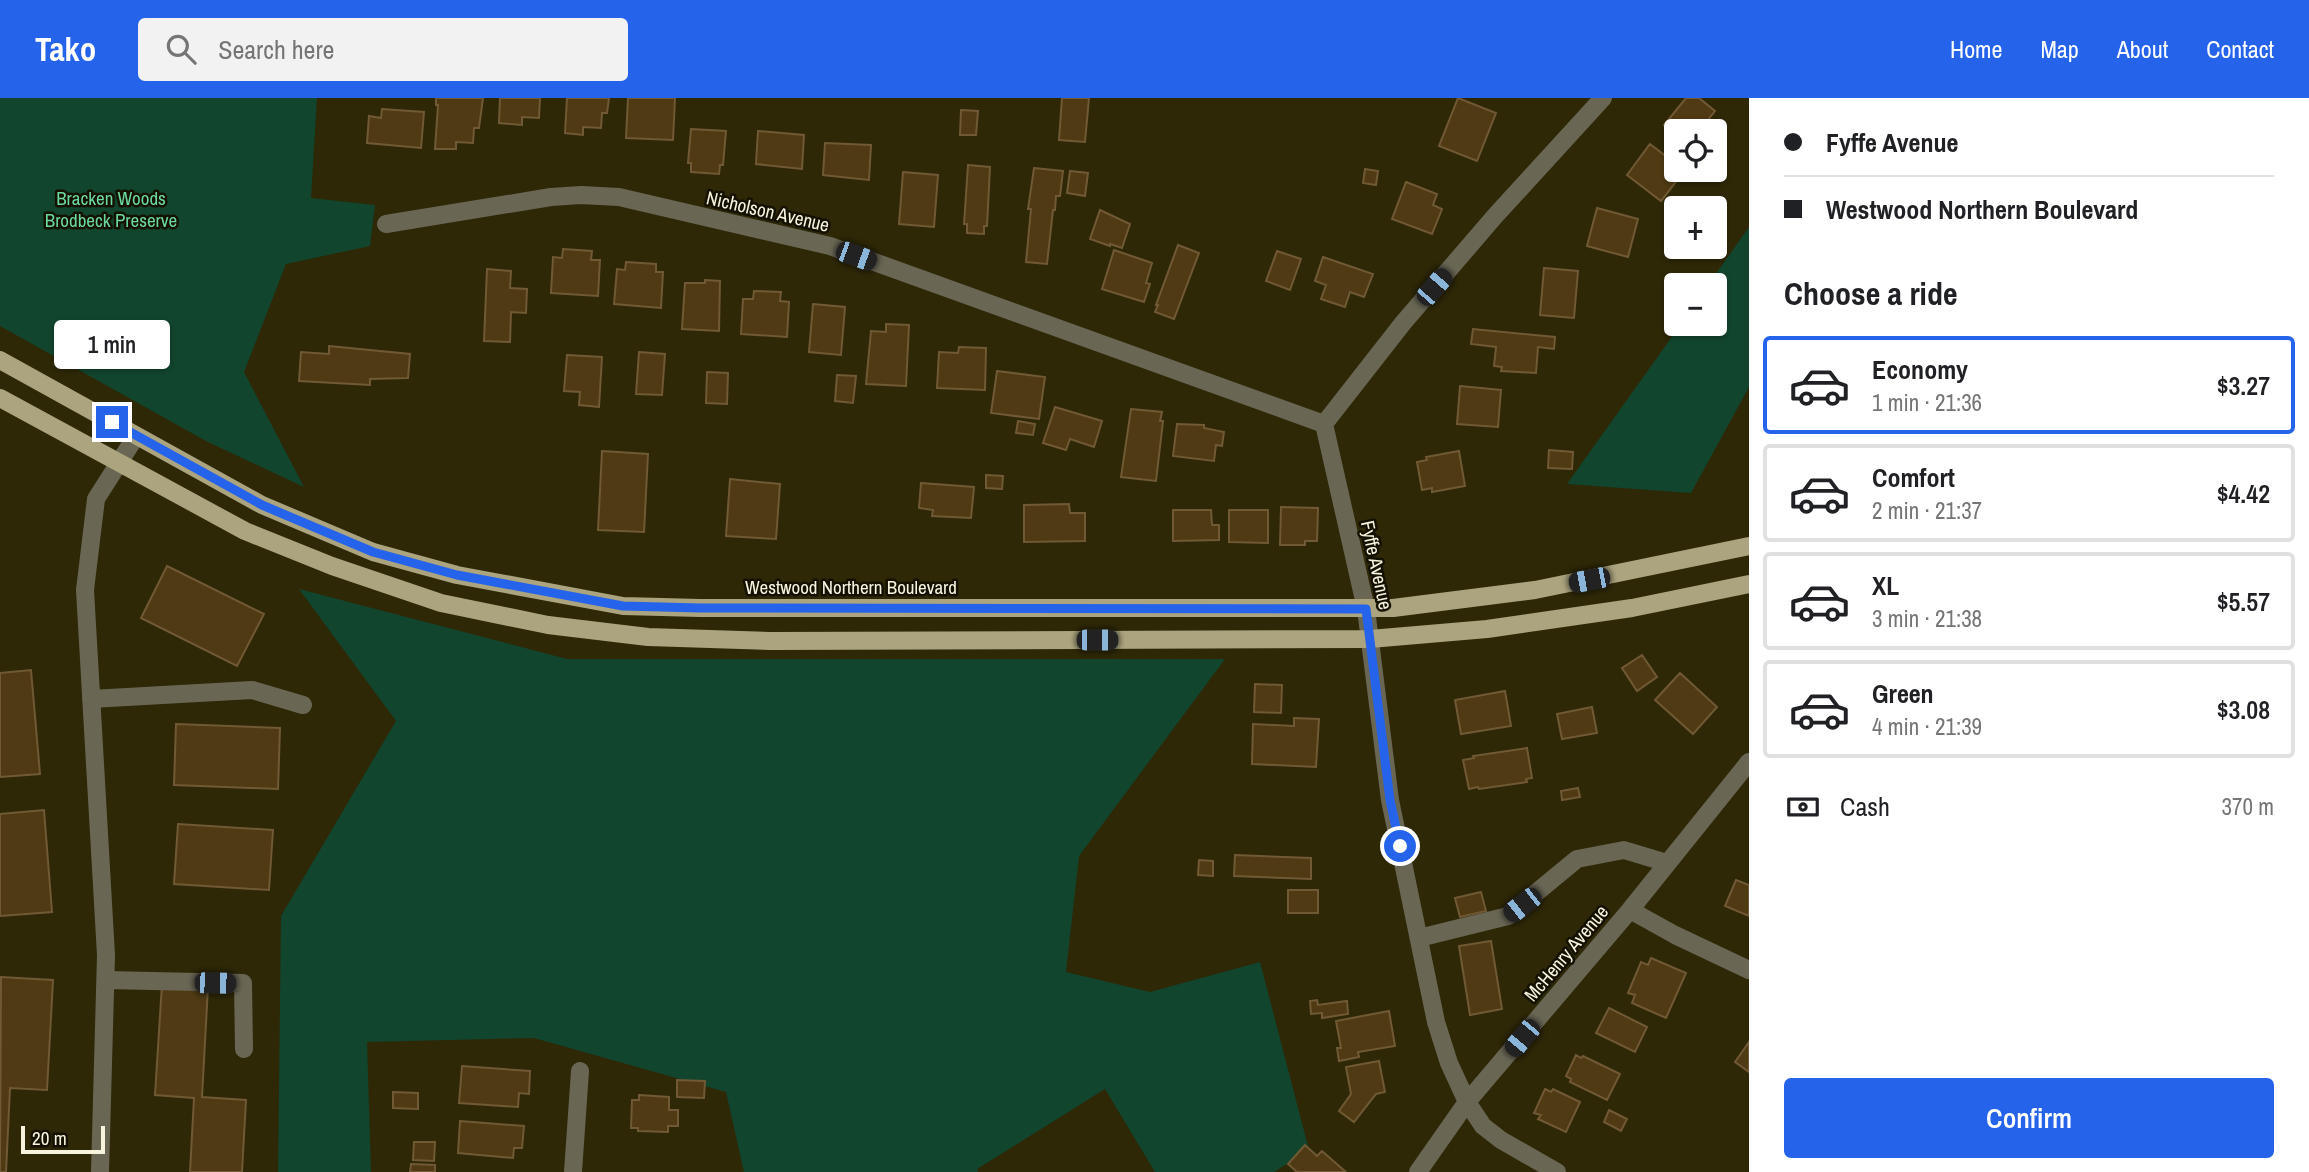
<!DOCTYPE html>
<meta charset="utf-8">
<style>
:root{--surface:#fff;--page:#f2f2f2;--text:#202124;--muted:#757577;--line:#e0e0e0;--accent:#2563eb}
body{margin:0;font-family:"Archivo Narrow",sans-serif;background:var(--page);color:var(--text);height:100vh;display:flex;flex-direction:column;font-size:26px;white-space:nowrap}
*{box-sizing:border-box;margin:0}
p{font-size:23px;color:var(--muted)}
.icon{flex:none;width:38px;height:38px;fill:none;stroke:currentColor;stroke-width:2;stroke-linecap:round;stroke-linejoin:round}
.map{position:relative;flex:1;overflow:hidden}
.details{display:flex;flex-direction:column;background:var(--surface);width:560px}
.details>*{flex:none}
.top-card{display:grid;align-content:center;height:154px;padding:0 35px;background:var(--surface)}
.fabs{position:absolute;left:1664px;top:21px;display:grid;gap:14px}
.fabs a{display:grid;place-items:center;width:63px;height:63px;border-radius:7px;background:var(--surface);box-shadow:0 2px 5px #0004;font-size:35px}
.scale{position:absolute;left:21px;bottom:18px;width:84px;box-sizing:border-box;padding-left:7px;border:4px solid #f7f3dc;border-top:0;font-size:19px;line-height:24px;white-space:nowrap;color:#f7f3dc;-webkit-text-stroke:5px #141102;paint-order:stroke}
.end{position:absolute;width:32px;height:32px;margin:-16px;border:9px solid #2563eb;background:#fff;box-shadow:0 0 0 4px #fff}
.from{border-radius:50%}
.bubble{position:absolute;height:49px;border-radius:7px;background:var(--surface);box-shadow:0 2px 5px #0004;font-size:23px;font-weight:600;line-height:49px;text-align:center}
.car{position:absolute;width:21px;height:42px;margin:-21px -10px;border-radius:9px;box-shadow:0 0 5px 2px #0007;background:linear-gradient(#222 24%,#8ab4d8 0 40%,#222 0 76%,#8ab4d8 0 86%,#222 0)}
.top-card b{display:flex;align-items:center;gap:24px;height:66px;font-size:26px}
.top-card b+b{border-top:2px solid var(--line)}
.top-card i{width:18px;height:18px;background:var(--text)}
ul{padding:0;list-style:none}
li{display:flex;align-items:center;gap:21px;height:98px;margin:0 14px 10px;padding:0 21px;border:4px solid var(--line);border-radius:7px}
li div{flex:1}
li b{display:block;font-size:26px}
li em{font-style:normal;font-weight:600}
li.on{border-color:var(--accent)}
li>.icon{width:63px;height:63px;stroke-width:1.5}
h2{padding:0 35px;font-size:32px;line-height:84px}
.pay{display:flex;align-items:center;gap:18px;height:77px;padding:0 35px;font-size:26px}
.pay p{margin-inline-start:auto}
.button{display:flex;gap:14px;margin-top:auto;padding:14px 35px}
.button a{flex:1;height:80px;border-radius:7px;background:var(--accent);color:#fff;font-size:28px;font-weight:600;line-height:80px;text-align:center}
header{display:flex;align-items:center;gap:42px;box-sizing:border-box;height:98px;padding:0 35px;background:var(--accent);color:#fff}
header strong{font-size:33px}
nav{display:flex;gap:38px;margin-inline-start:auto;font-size:24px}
.search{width:490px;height:63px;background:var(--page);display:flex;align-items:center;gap:18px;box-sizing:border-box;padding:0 24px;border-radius:7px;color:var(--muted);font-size:26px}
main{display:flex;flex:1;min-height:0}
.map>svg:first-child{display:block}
.green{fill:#12452d}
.building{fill:#4f3a13;stroke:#705934;stroke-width:2}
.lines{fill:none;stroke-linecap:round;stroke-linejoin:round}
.minor{stroke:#696654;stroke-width:18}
.major{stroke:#aba47e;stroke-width:18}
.route{stroke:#2563eb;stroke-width:9}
.labels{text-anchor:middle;stroke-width:5;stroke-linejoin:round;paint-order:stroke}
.park-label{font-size:19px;fill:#6bd89f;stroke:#141102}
.street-label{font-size:19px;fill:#f7f3dc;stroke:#141102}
</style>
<header>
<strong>Tako</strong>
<div class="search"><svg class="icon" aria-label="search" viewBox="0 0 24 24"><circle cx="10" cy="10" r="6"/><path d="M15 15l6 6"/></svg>Search here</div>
<nav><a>Home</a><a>Map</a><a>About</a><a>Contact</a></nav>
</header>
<main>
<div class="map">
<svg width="1749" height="1074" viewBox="0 0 1749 1074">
<rect width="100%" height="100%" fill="#2e2807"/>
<path class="green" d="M0 0H317L311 100 375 107 370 148 286 166 244 274 304 389 206 343 0 228Z
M1749 129V289L1691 395 1567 386 1681 226H1715V187H1708Z
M299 491 567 561H1225L1079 758 1066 874 1150 894 1260 864 1309 1052 1274 1074H1155L1105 991 977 1071 978 1074H744L726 994 534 940 367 944 371 1074H278L281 818 396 623Z"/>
<path class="building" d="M436 0H483L479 30H474L473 45 456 44V51H435L438 7H436Z
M500 0H540L539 20 522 19V27L499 25Z
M567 0H609L607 15H602L601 30 583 29V37L565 35Z
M628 0H675L673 42 626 40Z
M1062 0H1089L1085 44 1059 42Z
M1458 0 1496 15 1477 63 1439 48Z
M1686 0H1699L1715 13 1699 33H1676V37L1664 27Z
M382 11 424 14 421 50 367 45 369 18 381 20Z
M961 12 978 13 976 37H960Z
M691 31 726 33 723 67H720L719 76 691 74V65H688Z
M758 33 804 37 802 71 756 66Z
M825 45 871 47 869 82 823 77Z
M1650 46 1676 66V72H1685L1661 103 1627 77Z
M968 67 990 69 987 128H984V136L967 135V126H964Z
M1034 70 1063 73 1060 98H1056L1055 112H1053L1047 166 1026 164 1031 111H1028Z
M1365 71 1378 73 1376 87 1363 85Z
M1070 73 1088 75 1085 98 1067 95Z
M903 74 938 77 934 129 899 126Z
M1406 84 1437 96 1433 107 1442 111 1432 136 1392 121Z
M1597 110 1638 121 1628 159 1587 148Z
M1100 112 1130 126 1122 150 1110 146V148L1090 141Z
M1178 147 1199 155 1174 221 1155 214 1158 207H1156Z
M563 151 592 153 591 162H600L598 198 551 195 553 159 562 160Z
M1114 152 1152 165 1146 185 1150 186 1144 204 1102 191Z
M1277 153 1301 161 1290 192 1266 183Z
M1323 159 1373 176 1364 199 1350 194 1345 209 1321 201 1326 187 1315 183Z
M626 164 656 166V174H663L661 210 614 206 617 171 625 172Z
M1544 170 1578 173 1574 220 1540 217Z
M487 171 511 173 510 190 527 191 526 215 511 214 510 244 484 243Z
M705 182 720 183 719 233 682 231 685 185H705Z
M754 193 781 194 780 203 789 204 787 239 741 236 743 201H753Z
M813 206 845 209 841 257 809 254Z
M886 226 909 227 906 288 866 286 871 233 886 234Z
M1473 231 1555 239 1554 251 1538 249 1536 275 1501 273 1502 269 1494 268 1496 249 1471 246Z
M329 248 410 256 408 280 370 281V287L299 283 301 254 329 256Z
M959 249 986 250 985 292 937 290 939 254 958 255Z
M639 254 665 256 662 297 636 296Z
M567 257 602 259 599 309 579 307 580 294 564 293Z
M997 273 1045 279 1039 321 991 315Z
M707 274 728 275 727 306 706 305Z
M837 277 856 278 853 305 835 303Z
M1460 288 1501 292 1498 329 1457 326Z
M1055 309 1102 323 1094 349 1070 341 1066 352 1043 345Z
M1131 311 1162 314 1160 323H1163L1156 383 1121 379Z
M1018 323 1035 326 1033 337 1016 335Z
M1177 326 1204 327V330L1224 334 1222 348 1216 347 1214 363 1173 358Z
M1549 352 1573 354 1572 371 1548 370Z
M602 353 648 356 644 434 598 432Z
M1459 353 1465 388 1432 394V390L1422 392 1417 364 1427 362 1426 359Z
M986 377 1003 378 1002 391 986 390Z
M730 381 780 386 776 441 726 438Z
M921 385 974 389 971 420 932 418 933 412 919 410Z
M1069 406 1070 415H1085V443L1024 444V407Z
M1281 409 1318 410 1317 443H1305V447H1280Z
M1173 412H1211L1212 427H1219V442L1173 443Z
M1229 412H1268V445L1229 444Z
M167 468 264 516 237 568 141 520Z
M1642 557 1657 579 1637 593 1622 570Z
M31 572 40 676 0 679V575Z
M1680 575 1717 609 1693 636 1655 602Z
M1255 586 1282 587 1281 615 1254 614Z
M1505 593 1511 628 1461 636 1455 602Z
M1592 609 1597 635 1562 641 1557 616Z
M1294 620 1319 621 1316 669 1252 666 1253 626 1294 628Z
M176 626 280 630 278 691 174 687Z
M1527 650 1532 680 1526 681 1527 684 1479 691 1478 689 1469 691 1463 662 1474 660 1473 658Z
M1578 690 1580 699 1562 702 1561 693Z
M44 712 52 814 0 818V716Z
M178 726 273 732 269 792 174 786Z
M1235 757 1311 760V781L1234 778Z
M1199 762 1213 763V778L1198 777Z
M1736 782 1749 787V818L1725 808Z
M1288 792H1318V815H1288Z
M1481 794 1486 813 1460 819 1455 800Z
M1491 843 1502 911 1470 917 1459 848Z
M1651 860 1686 875 1666 920 1632 905 1635 897 1628 895 1641 864 1648 867Z
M1 879 53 882 47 992 10 990 6 1074H0Z
M162 886 208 889 202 999 246 1002 242 1074H190L194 1000 155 997Z
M1317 902 1318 907 1347 903 1348 916 1322 920V915L1311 916 1310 903Z
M1609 910 1647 929 1635 954 1596 935Z
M1389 913 1395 948 1358 954 1359 959 1339 963 1337 950H1341L1336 923Z
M1749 944V974L1735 964Z
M1576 957 1581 960 1583 958 1620 976 1607 1002 1570 984 1571 981 1566 978Z
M1379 963 1385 994 1376 996 1354 1024 1339 1013 1351 996 1346 969Z
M462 968 530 973 529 996 519 995 518 1009 459 1005Z
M677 982 705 983 704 1000 677 999Z
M1545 991 1551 994 1553 991 1580 1004 1566 1034 1538 1021 1541 1017 1534 1015Z
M393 994 418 995V1011L393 1010Z
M639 997 669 999V1012H678V1028H668V1034L638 1033V1030H631L632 1002H639Z
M1609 1012 1627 1021 1621 1033 1604 1024Z
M460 1023 524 1028 522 1050H514L513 1060 458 1055Z
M414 1044H435L434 1063 413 1062Z
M1305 1047 1317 1058 1322 1053 1346 1074H1297L1288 1066Z
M411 1066 435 1067V1074H410Z"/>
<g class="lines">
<path class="minor" d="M386 126 551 99 581 97 619 99 830 148 1324 326
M1324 326 1366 511 1390 702 1436 924 1449 965 1467 1004 1483 1028 1501 1042 1557 1074
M1324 326 1403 225 1495 118 1603 0
M91 601 252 592 303 607
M1630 812 1675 837 1749 872
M1419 840 1508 818 1577 761 1624 752 1667 765
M106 882 243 885 244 951
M100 1074 106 857 85 492 96 401 136 338
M573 1074 580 973
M1418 1074 1467 1004 1630 812 1749 664"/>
<path class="major" d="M0 262 262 407 373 454 457 477 623 508 700 510H1393L1535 492 1749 448
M0 300 245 433 332 468 441 505 548 527 648 539 770 543 1370 541 1487 531 1632 510 1749 486"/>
</g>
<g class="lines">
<path class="route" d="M112 324 262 407 373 454 457 477 623 508 700 510 1366 511 1390 702 1400 748"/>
</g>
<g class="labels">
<g class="park-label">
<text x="111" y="107">Bracken Woods<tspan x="111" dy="22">Brodbeck Preserve</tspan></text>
</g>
<g class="street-label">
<text transform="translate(768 113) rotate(13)" y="7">Nicholson Avenue</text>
<text transform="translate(1377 467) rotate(78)" y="7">Fyffe Avenue</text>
<text x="851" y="496">Westwood Northern Boulevard</text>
<text transform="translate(1566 855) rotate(-50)" y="7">McHenry Avenue</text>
</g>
</g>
</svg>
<div class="fabs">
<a><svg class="icon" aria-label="locate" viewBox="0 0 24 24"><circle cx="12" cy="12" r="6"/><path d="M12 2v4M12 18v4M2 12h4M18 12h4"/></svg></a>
<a>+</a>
<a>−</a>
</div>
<div class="scale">20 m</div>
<i class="end from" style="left:1400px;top:748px"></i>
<i class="end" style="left:112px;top:324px"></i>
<div class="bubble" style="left:54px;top:222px;width:116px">1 min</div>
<i class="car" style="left:856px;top:158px;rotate:110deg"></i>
<i class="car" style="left:1434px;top:189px;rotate:41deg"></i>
<i class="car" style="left:1589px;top:482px;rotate:259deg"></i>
<i class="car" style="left:1097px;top:542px;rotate:90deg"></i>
<i class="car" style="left:1522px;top:807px;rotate:232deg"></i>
<i class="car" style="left:215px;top:885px;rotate:91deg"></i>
<i class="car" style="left:1522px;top:940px;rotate:220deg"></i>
</div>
<section class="details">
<div class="top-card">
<b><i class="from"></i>Fyffe Avenue</b>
<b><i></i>Westwood Northern Boulevard</b>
</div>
<h2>Choose a ride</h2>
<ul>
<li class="on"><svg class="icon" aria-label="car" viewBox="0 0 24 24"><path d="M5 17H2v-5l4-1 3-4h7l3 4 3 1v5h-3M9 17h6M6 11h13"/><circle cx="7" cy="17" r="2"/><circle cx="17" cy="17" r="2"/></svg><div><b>Economy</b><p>1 min · 21:36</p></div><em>$3.27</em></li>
<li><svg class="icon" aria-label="car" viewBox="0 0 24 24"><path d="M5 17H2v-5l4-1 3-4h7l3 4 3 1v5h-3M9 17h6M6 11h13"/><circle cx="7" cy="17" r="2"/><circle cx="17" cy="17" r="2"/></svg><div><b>Comfort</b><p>2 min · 21:37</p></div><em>$4.42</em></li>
<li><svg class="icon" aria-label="car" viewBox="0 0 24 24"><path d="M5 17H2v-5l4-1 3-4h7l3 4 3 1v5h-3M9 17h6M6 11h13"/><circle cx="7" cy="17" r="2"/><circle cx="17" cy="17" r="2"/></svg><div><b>XL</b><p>3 min · 21:38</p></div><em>$5.57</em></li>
<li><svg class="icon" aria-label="car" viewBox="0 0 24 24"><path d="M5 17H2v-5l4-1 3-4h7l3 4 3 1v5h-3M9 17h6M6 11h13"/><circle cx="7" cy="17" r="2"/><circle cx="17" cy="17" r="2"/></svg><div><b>Green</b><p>4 min · 21:39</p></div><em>$3.08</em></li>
</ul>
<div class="pay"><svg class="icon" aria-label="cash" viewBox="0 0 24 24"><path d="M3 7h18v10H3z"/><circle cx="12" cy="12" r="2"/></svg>Cash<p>370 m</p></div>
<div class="button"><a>Confirm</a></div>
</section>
</main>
